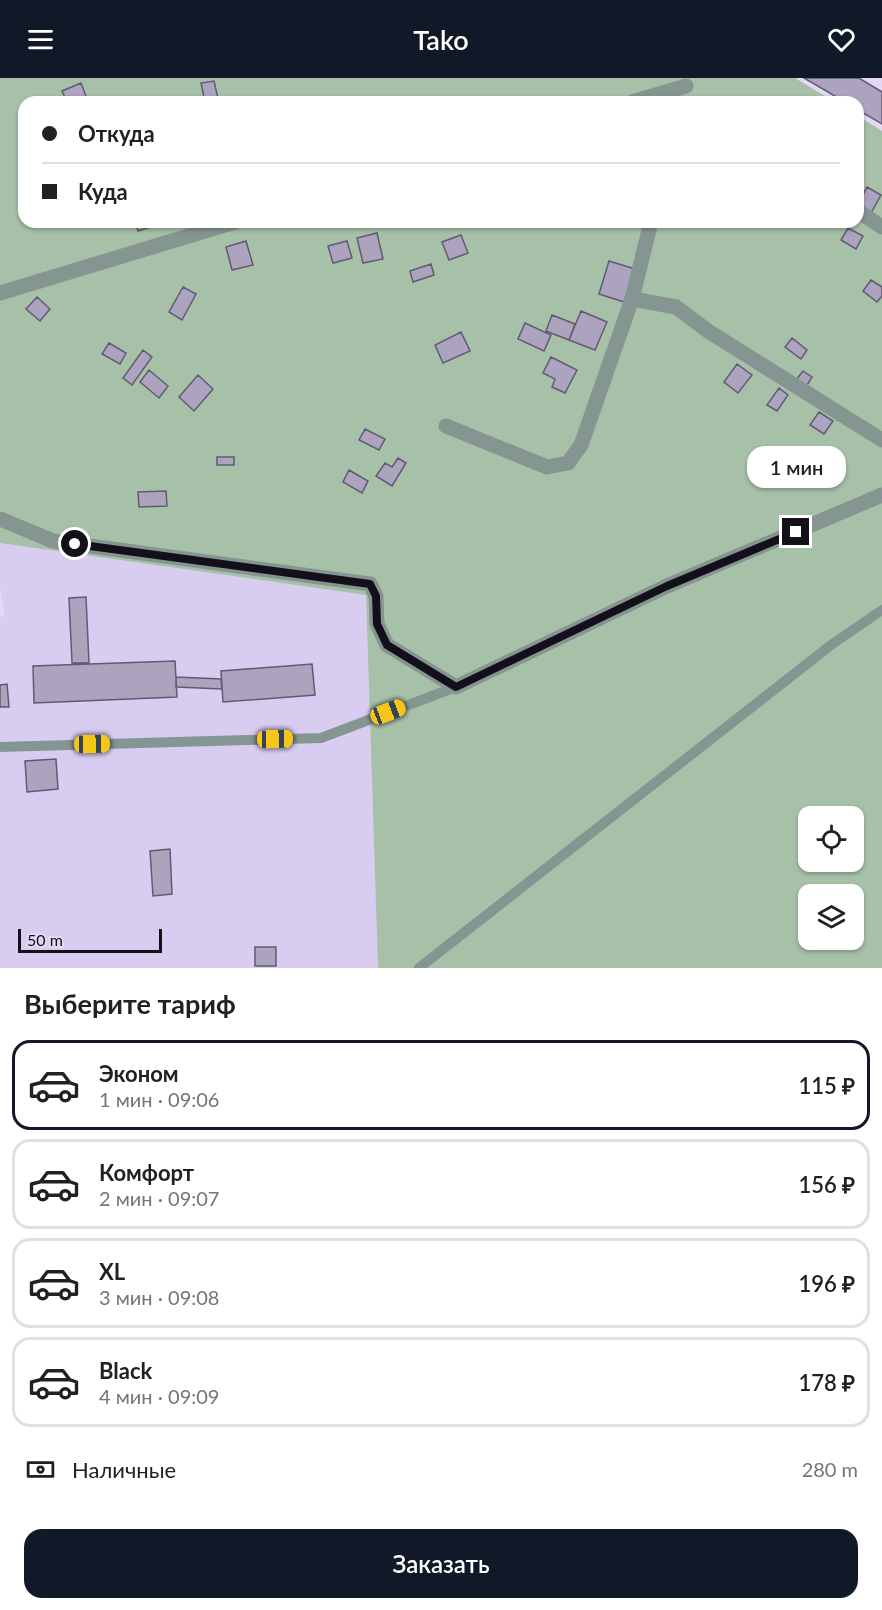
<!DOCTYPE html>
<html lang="ru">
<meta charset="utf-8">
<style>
:root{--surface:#fff;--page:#f6f6f6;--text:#202124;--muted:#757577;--line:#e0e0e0;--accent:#111827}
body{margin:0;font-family:Lato,sans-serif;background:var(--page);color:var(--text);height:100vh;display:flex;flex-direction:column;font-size:22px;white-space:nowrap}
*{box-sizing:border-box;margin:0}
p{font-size:20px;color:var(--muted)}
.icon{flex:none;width:33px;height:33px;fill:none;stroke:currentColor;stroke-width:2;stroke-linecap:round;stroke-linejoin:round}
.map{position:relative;height:890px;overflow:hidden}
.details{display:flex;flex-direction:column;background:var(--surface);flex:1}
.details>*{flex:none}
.banner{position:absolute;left:18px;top:18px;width:846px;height:132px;border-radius:18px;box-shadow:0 2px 4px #0004;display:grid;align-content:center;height:132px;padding:0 24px;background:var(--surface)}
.fabs{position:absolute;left:798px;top:728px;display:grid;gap:12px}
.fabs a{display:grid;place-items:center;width:66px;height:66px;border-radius:12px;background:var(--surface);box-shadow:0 2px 4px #0004;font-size:30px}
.scale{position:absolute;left:18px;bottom:15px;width:144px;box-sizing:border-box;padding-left:6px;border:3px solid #14101a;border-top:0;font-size:16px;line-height:21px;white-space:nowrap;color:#14101a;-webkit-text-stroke:4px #e3d9f6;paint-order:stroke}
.end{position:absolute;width:27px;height:27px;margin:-14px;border:8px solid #14101a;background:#fff;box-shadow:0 0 0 3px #fff}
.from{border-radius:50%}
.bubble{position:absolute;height:42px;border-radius:18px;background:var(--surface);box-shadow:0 2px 4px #0004;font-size:20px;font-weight:600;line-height:42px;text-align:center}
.car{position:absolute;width:18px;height:36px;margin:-18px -9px;border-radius:8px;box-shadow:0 0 4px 2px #0007;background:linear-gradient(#f5c518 24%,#345 0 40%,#f5c518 0 76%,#345 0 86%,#f5c518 0)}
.banner b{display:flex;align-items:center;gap:21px;height:57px;font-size:22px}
.banner b+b{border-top:2px solid var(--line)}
.banner i{width:15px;height:15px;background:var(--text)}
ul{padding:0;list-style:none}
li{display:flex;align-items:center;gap:18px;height:90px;margin:0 12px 9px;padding:0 12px;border:3px solid var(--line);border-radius:18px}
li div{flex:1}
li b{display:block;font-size:22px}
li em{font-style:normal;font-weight:600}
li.on{border-color:var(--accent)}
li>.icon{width:54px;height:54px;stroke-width:1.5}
h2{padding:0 24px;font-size:27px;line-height:72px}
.pay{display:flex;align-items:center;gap:15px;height:66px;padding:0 24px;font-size:22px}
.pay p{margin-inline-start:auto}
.cta{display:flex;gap:12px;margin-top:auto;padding:12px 24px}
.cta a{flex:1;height:69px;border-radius:18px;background:var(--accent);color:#fff;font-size:24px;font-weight:600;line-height:69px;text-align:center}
header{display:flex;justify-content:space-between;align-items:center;height:78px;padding:0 24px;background:var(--accent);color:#fff;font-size:27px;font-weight:600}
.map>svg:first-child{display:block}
.built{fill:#d8ccf1}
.green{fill:#a7c0a8;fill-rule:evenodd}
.building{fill:#aca3bf;stroke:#625a73;stroke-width:1.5}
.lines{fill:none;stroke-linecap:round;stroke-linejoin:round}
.lane{stroke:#859592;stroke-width:10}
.street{stroke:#859592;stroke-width:15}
.route{stroke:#14101a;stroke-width:8}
</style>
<header><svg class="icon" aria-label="menu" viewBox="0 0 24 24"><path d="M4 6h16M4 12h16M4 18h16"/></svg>Tako<svg class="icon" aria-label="heart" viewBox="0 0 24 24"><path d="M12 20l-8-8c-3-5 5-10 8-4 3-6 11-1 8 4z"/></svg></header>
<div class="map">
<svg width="882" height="890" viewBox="0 0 882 890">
<rect width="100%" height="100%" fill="#e3d9f6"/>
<path class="built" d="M0 465 366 517 378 890H0V539L5 538 0 510Z"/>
<path class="green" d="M0 0H795L835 24H24V144H858V38L882 53V890H378L366 517 0 465ZM808 738H854V783H808ZM808 816H854V861H808Z"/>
<path class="building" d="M804 0H859L882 14V46L858 32V24H845Z
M214 3 218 21 205 24 201 5Z
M81 5 87 21 80 24H67L62 13Z
M867 109 881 117 871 135 858 127Z
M135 144H166L138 153Z
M848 150 863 158 856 171 841 162Z
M377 155 383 181 363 185 357 160Z
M461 157 468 175 449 182 442 164Z
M246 163 253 187 232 192 226 169Z
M347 163 352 180 333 185 328 168Z
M609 183 635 191 624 224 599 216Z
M431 186 434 197 413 204 410 193Z
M871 202 882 209V218L877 224 863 213Z
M183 209 196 216 182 242 169 234Z
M37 219 50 231 40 243 26 231Z
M581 233 607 244 595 272 569 262Z
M552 237 575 246 569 262 546 253Z
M525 245 551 257 544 273 518 261Z
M461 254 470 273 443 285 435 267Z
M792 260 807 272 801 281 785 269Z
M109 265 126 275 120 286 102 276Z
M143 272 152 279 132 307 123 300Z
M551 279 577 292 565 315 552 309 555 301 543 295Z
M737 286 752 297 738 315 724 304Z
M149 292 168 308 159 320 140 304Z
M803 293 812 299 806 309 796 302Z
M198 297 213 311 194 333 179 319Z
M779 310 788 317 777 333 767 327Z
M819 334 833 343 824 356 810 347Z
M365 351 385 361 379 372 359 362Z
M217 379H234V387H217Z
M398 380 406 385 392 408 376 398 385 385 392 389Z
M349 392 368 403 362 415 343 404Z
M166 413 167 428 139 429 138 414Z
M86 519 89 585H72L69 520Z
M175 583 177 619 34 625 33 588Z
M312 586 315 617 223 624 221 593Z
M176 599 221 601 222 611 176 609Z
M7 606 9 629H0V607Z
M56 681 58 711 27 714 25 683Z
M170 771 172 816 153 818 150 773Z
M255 869H276V888H255Z"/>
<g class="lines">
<path class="lane" d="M0 669 321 660 456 609
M419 890 831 567 882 532"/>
<path class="street" d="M632 24 686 8
M858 133 882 149
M651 144 632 221 676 229 708 253 882 362
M0 215 235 144
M446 348 547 389 568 385 581 367 632 221
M0 441 53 463 370 506 376 518 377 546 387 567 456 609 667 508 882 417"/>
</g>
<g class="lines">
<path class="route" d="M75 466 370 506 376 518 377 546 387 567 456 609 667 508 796 454"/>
</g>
</svg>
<div class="fabs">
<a><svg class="icon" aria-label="locate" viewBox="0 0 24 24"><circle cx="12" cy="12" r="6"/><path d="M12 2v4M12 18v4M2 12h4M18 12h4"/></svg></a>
<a><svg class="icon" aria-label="layers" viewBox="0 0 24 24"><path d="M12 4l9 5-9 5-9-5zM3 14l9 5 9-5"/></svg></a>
</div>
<div class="scale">50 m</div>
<i class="end from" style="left:75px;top:466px"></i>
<i class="end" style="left:796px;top:454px"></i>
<div class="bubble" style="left:747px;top:368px;width:99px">1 мин</div>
<i class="car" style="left:388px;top:634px;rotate:69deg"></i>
<i class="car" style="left:275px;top:661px;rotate:89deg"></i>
<i class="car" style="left:92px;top:666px;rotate:89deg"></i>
<div class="banner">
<b><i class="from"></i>Откуда</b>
<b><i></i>Куда</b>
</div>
</div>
<section class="details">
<h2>Выберите тариф</h2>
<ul>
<li class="on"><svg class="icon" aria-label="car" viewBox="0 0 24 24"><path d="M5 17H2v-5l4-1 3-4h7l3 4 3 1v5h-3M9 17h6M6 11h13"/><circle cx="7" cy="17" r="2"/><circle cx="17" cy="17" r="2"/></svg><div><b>Эконом</b><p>1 мин · 09:06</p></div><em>115 ₽</em></li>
<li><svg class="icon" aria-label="car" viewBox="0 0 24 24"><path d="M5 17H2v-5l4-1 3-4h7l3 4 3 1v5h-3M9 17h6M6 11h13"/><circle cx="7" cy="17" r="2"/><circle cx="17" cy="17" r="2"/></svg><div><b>Комфорт</b><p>2 мин · 09:07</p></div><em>156 ₽</em></li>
<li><svg class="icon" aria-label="car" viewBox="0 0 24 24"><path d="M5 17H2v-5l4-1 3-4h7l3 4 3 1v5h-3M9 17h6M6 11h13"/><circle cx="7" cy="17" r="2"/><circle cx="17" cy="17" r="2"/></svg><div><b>XL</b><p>3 мин · 09:08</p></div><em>196 ₽</em></li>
<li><svg class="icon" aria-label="car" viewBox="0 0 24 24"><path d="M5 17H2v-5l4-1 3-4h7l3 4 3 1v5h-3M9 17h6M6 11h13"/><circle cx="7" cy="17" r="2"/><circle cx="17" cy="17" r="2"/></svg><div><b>Black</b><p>4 мин · 09:09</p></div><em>178 ₽</em></li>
</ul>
<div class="pay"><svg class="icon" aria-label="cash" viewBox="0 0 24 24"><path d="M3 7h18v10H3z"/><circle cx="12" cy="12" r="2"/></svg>Наличные<p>280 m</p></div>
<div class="cta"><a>Заказать</a></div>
</section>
